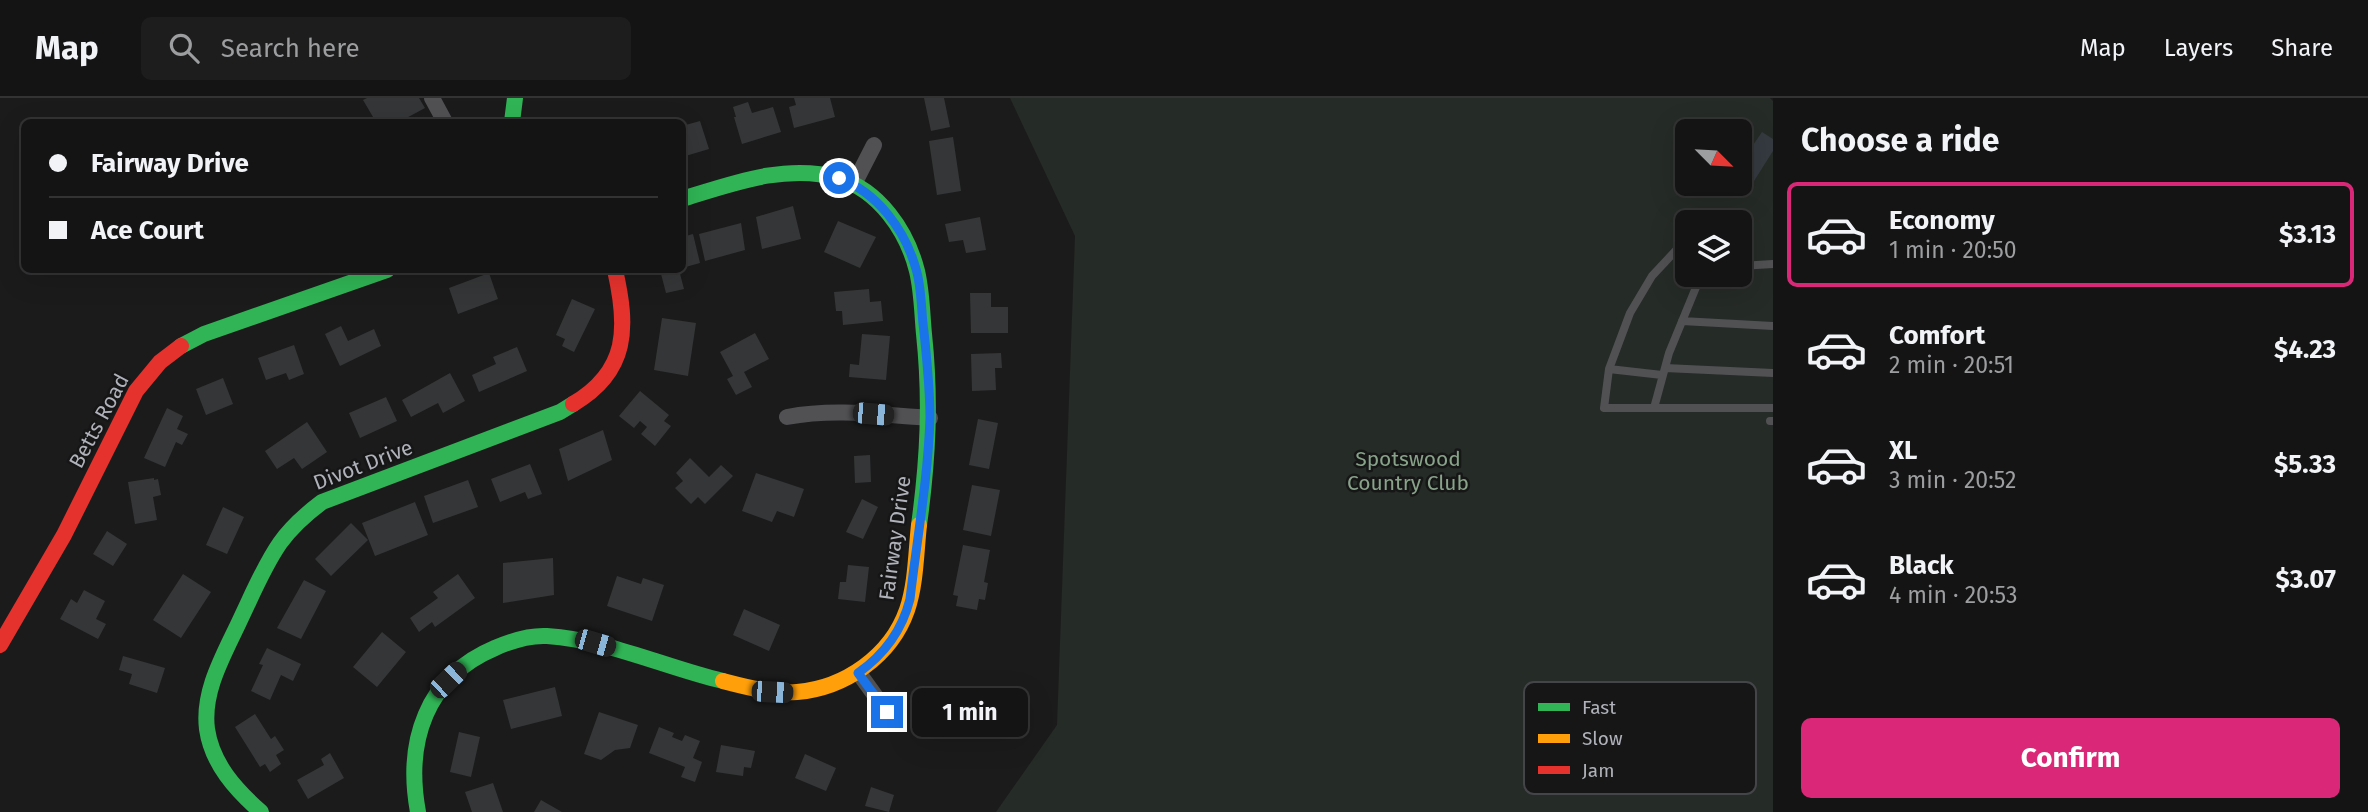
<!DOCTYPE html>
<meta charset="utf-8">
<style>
:root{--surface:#141415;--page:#1d1d1e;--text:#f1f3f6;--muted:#9d9ea0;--line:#333334;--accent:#db2777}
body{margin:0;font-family:"Fira Sans",sans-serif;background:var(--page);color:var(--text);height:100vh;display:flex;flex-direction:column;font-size:26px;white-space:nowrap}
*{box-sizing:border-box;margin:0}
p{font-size:23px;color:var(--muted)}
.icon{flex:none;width:38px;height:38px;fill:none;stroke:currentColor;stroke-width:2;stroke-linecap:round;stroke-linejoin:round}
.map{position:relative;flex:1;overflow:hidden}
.drawer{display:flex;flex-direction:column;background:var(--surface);width:595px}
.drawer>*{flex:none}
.top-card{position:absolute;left:21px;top:21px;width:665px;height:154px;border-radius:10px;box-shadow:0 7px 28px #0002,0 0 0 2px var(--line);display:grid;align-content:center;height:154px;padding:0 28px;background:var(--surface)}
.needle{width:46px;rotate:114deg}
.buttons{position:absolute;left:1675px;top:21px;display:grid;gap:14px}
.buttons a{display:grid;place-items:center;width:77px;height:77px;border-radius:10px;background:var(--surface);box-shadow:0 7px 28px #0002,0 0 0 2px var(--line);font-size:35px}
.end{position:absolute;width:32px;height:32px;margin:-16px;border:9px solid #1a73e8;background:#fff;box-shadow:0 0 0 4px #fff}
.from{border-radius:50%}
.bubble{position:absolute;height:49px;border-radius:10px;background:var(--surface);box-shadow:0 7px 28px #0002,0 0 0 2px var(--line);font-size:23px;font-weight:700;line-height:49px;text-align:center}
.car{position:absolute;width:21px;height:42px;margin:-21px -10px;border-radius:9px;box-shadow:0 0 5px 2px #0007;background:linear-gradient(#222 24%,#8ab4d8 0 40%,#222 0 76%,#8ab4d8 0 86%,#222 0)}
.top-card b{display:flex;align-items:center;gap:24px;height:66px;font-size:26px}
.top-card b+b{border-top:2px solid var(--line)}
.top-card i{width:18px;height:18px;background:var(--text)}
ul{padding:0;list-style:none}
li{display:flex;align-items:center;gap:21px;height:105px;margin:0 14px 10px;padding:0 14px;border:4px solid transparent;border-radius:10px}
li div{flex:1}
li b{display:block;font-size:26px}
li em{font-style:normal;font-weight:700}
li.active{border-color:var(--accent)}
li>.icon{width:63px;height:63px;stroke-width:1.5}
h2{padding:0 28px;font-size:32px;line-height:84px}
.button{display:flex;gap:14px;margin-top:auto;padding:14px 28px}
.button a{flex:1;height:80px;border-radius:10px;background:var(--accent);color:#fff;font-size:28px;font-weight:700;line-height:80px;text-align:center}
header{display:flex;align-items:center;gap:42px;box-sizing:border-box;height:98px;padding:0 35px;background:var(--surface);border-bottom:2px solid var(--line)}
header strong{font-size:33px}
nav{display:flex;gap:38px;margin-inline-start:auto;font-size:24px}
.search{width:490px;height:63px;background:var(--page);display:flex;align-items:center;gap:18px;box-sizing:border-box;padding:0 24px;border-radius:10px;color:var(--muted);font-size:26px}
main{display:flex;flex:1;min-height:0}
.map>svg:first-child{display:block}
.green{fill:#252b26;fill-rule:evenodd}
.water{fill:#343a40}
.building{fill:#353637}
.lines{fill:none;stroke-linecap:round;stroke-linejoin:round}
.lane{stroke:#515154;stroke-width:8}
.street{stroke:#515154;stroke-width:16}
.fast{stroke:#30b455;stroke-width:16}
.slow{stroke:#ff9f0a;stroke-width:16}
.jam{stroke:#e5322d;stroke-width:16}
.route{stroke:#1a73e8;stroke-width:9}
.labels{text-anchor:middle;stroke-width:5;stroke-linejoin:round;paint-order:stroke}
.street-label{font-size:21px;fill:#afb2ba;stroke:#161617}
.park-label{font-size:21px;fill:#88a38a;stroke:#161617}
.key{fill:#161617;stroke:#444548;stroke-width:2}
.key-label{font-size:19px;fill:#afb2ba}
</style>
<header>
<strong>Map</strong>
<div class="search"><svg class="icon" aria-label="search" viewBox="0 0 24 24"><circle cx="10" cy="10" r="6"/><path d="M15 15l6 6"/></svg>Search here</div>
<nav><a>Map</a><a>Layers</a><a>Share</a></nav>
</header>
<main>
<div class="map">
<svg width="1773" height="714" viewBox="0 0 1773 714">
<rect width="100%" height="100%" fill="#1b1b1c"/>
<path class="green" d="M1010 0H1770L1773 3V714H996L1057 627 1075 138ZM1687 33H1740V86H1687ZM1687 124H1740V177H1687Z"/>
<path class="water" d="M1762 34 1773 41V53L1754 83 1740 73V43L1751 50Z"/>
<path class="building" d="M367 0H419L425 10 399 24H376L363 2Z
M794 0H830L835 19 794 30 789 9 796 7Z
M924 0H944L950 29 931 33Z
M748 4 752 15 773 9 781 34 742 46 734 19H736L733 9Z
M700 23 709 51 682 59V28Z
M953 39 961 93 937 97 929 43Z
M793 108 801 141 762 151 756 119Z
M980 119 986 152 966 155 963 142 949 144 945 126Z
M838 123 876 139 860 170 824 154Z
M741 125 745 152 705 163 699 136Z
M693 136 700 165 682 170V139Z
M660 172H679L684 191 666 195Z
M489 175 498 201 458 216 449 190Z
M869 191 870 204 881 203 883 223 843 227 842 213H836L834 194Z
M970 195H991V209H1008V235H971Z
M572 201 595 211 574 254 562 248 565 241 556 237Z
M662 220 696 225 688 278 654 272Z
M341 228 348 243 374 231 381 248 340 268 325 236Z
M755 235 769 261 744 274 752 289 736 297 727 281 733 278 720 254Z
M862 236 890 238 886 282 849 279 850 266 859 267Z
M294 247 304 276 289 282 286 275 266 282 258 260Z
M517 249 527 273 479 294 472 277 496 266 493 259Z
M1001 255 1002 270H995L996 292 972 293 971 256Z
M450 275 465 303 443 315 438 305 411 319 402 302Z
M223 280 233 306 206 317 196 291Z
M640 293 669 317 664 323 671 328 655 348 641 336 647 329 640 323 634 330 619 318Z
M386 299 397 323 360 340 349 315Z
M167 310 183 318 177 331 188 336 182 347 176 344 165 369 144 360Z
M978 321 998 325 989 371 969 367Z
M307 324 327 354 302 371 294 360 277 371 265 353Z
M603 332 612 362 568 383 559 351Z
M870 357 871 384 855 385 854 358Z
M690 360 709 379 721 367 733 378 705 406 698 399 691 406 675 390 683 383 676 375Z
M530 366 542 396 528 401 525 394 500 404 491 381Z
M756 375 804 391 794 419 777 413 772 424 742 413Z
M154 380V382L158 381 161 397 153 399 157 422 135 426 128 384Z
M468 382 478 409 433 425 424 398Z
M972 387 1000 392 991 438 963 432Z
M862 401 878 409 863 441 846 434Z
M415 404 428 437 375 458 362 425Z
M223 409 244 419 227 456 206 447Z
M351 425 368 442 331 478 315 461Z
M107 433 127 446 113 468 93 456Z
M963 447 990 452 984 484 988 485 985 502 979 501 977 512 956 508 958 498 953 497Z
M553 460 554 497 503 505V465Z
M848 467 869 469 865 504 838 501 840 484H846Z
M183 476 211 494 181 540 153 522Z
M458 476 475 500 435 529 432 524 419 534 410 520 438 500 433 494Z
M617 478 641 486 643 480 664 487 652 523 607 508Z
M304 482 326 493 301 541 277 530Z
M84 492 105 503 96 521 106 526 98 541 60 521 71 501 77 505Z
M744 511 780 527 769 553 733 537Z
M382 534 406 554 377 589 353 569Z
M267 550 301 566 293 583 281 577 270 602 251 593 263 567 259 566Z
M123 558 165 570 157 595 129 586 132 576 119 572Z
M555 589 562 618 511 631 503 602Z
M599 614 638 627 630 650 615 652 601 662 584 656Z
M255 616 271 641 275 638 284 652 276 657 281 666 270 674 265 666 260 669 235 629Z
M659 629 674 635 672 639 682 643 685 637 700 643 693 660 702 664 695 684 681 679 685 669 649 655Z
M459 634 480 639 471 679 450 674Z
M721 647 755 653 751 670 744 669 743 678 716 674Z
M330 655 344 680 308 701 297 682 324 667 321 661Z
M805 656 836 670 826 693 795 680Z
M493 685 503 714H472L465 694Z
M871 689 894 697 889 714 865 708Z
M541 702 562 714H534Z"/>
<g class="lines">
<path class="lane" d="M1687 159 1680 148 1652 178 1630 215 1609 271 1604 310H1773
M1740 168 1773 166
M1682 223 1773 228
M1665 270 1773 275
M1609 271 1662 277
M1654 310 1669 255 1699 182 1697 177
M1770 323H1773"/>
<path class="street" d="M432 0 445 24
M854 86 874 47
M787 319C835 310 881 317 930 320
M858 574 887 614"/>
<path class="fast" d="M512 24 515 0
M682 101C731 86 786 65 838 80 879 92 907 133 917 173 922 194 922 215 924 236 931 302 928 361 919 427
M181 248 204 236 387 172
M261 714C236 692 212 666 207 631 202 592 225 555 241 520 253 495 264 468 280 445 292 428 306 416 322 404L560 314 573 306
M418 714C405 644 426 579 495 550 511 543 529 537 547 538 608 542 664 569 723 583"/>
<path class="slow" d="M723 583C746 589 772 596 797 594 845 590 891 558 907 512 916 486 916 454 919 427"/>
<path class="jam" d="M573 306C629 273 628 229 615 172
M0 547 64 437 136 293 160 264 181 248"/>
</g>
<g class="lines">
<path class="route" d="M839 80C878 95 905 132 916 171 922 190 921 214 924 234 927 263 930 291 930 320 928 380 917 441 910 501 902 533 885 556 858 575L887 614"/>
</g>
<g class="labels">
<g class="street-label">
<text transform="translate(99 323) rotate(-62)" y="7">Betts Road</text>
<text transform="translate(363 367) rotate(-21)" y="7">Divot Drive</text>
<text transform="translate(895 440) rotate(-82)" y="7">Fairway Drive</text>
</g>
<g class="park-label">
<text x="1408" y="368">Spotswood<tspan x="1408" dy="24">Country Club</tspan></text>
</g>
</g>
<rect x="1524" y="584" width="232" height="112" rx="10" class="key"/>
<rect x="1538" y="605" width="32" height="8" fill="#30b455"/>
<rect x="1538" y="636" width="32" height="9" fill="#ff9f0a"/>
<rect x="1538" y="668" width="32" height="8" fill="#e5322d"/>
<g class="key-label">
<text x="1582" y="616">Fast</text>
<text x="1582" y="647">Slow</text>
<text x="1582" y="679">Jam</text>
</g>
</svg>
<div class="buttons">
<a><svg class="needle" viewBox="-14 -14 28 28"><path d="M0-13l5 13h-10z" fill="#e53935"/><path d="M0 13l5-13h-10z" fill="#9d9ea0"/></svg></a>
<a><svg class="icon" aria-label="layers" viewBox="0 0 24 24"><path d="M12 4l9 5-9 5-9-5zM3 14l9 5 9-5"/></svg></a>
</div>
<i class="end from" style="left:839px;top:80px"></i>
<i class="end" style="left:887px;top:614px"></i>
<div class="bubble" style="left:912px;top:590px;width:116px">1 min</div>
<i class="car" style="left:873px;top:316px;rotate:95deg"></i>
<i class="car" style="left:595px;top:545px;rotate:106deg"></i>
<i class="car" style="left:448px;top:582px;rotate:46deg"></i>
<i class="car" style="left:772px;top:594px;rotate:93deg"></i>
<div class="top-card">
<b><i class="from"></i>Fairway Drive</b>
<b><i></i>Ace Court</b>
</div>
</div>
<section class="drawer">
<h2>Choose a ride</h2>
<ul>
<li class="active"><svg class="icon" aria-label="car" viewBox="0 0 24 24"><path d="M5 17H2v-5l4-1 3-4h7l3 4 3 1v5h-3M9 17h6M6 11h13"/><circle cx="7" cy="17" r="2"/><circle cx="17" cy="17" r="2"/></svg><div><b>Economy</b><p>1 min · 20:50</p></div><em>$3.13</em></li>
<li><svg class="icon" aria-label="car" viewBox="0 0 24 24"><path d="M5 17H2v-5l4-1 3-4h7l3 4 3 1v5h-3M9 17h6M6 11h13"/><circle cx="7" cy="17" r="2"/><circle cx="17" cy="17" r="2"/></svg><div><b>Comfort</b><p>2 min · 20:51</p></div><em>$4.23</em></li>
<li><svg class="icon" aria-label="car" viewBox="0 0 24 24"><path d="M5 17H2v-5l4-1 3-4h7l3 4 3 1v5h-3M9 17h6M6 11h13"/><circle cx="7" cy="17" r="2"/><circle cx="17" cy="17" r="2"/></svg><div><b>XL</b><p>3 min · 20:52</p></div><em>$5.33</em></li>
<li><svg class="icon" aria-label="car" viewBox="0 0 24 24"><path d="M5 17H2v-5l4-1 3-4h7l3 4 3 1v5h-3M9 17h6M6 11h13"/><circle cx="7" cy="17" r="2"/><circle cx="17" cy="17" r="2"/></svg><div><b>Black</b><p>4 min · 20:53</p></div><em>$3.07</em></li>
</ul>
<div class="button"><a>Confirm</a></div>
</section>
</main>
